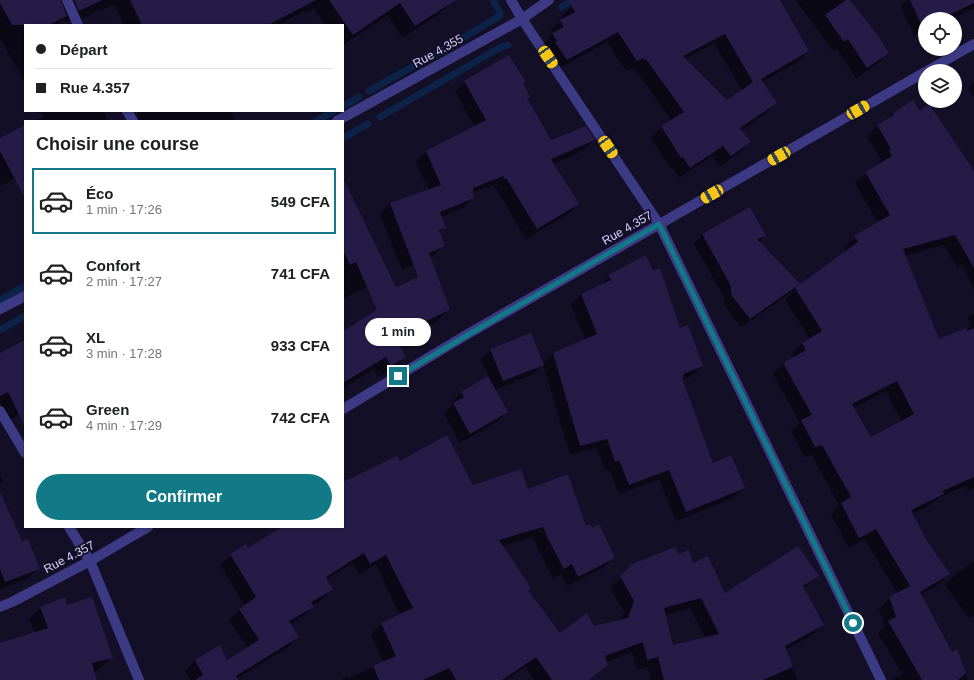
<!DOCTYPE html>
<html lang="fr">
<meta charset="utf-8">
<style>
:root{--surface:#fff;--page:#f2f2f2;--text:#202124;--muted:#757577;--line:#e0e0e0;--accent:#127987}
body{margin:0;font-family:Arial,sans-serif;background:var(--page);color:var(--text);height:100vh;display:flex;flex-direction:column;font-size:15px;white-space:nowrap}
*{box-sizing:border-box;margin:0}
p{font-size:13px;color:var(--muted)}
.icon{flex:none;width:22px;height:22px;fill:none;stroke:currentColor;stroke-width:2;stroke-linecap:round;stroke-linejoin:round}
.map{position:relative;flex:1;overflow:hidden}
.panel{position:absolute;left:24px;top:120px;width:320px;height:408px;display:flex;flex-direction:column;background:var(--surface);border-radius:0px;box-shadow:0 1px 3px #0004}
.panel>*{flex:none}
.guide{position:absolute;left:24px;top:24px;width:320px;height:88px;border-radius:0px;box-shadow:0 1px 3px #0004;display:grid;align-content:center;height:88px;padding:0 12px;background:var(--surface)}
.fabs{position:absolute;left:918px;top:12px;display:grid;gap:8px}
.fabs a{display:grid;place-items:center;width:44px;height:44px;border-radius:50%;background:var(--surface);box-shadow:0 1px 3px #0004;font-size:20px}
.end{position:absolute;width:18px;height:18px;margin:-9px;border:5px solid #127987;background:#fff;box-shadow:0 0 0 2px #fff}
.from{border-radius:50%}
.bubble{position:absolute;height:28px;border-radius:14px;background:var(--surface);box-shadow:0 1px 3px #0004;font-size:13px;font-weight:700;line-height:28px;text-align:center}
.car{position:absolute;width:12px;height:24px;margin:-12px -6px;border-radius:5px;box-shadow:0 0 3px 1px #0007;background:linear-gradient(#f5c518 24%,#345 0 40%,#f5c518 0 76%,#345 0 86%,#f5c518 0)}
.guide b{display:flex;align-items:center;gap:14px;height:38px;font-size:15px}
.guide b+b{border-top:1px solid var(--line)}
.guide i{width:10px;height:10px;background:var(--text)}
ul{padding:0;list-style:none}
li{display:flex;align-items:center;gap:12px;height:66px;margin:0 8px 6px;padding:0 4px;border:2px solid transparent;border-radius:0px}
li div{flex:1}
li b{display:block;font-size:15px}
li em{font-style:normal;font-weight:700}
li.selected{border-color:var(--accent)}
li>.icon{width:36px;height:36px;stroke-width:1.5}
h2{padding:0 12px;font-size:18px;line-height:48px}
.action{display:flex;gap:8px;margin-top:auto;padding:8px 12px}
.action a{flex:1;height:46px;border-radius:24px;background:var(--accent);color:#fff;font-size:16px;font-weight:700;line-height:46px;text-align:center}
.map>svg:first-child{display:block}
.shadow{fill:#0007;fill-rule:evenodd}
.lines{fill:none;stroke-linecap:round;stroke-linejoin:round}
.stream{stroke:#0c2248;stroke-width:7}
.building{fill:#241b47;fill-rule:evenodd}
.street{stroke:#3d3a85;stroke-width:10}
.route{stroke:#127987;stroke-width:5}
.labels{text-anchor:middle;stroke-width:3.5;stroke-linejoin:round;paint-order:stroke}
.street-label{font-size:12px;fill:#d9d4ff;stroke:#130f26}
</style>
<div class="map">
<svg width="974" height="680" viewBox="0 0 974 680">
<rect width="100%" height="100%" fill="#130f26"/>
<path class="shadow" d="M0 0H451L452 1 439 14 402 38 388 15 343 45V25H325L314 8 305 13 304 11 278 25H124L114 5 101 10 100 9 76 22 74 19 66 22 64 18 57 25H25V83L0 38Z
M581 0H779L808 51 798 62 762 82 776 103 765 114 740 131 750 142 739 153 720 166 712 156 679 178 672 167 670 168 651 138 662 127 672 121 635 69 633 70 632 68 626 71 607 42 556 70 542 45 552 35 550 31 563 19 561 17 572 6ZM714 43 742 91 726 102 685 59Z
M796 0H848L888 53 877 64 856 78 837 49 833 51Z
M907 0H974V8L956 17 963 31 955 39V19H925V30L914 35 901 6Z
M465 82 522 84 529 97 527 99 550 141 594 140 584 150 553 164 578 204 568 214 526 239 496 188 494 189 493 185 472 193 473 198 463 208 441 217 445 227 439 233 443 246 433 256 402 270 380 214 390 204 429 190 416 162 426 152 475 127 455 92Z
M974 82V98L968 88Z
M40 111H103L108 121H35L43 117Z
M139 111H230L235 121H133L140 114Z
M919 112 974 173V290L962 264 957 267 944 245 905 256 938 341 974 397V487L968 491 965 486 938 498 932 504 912 514 927 541 948 574 938 585 920 595 951 653 956 651 968 680H890L903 675 878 633 885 626 879 609 889 598 898 594 865 539 849 548 831 514 839 505 812 455 804 457 791 431 800 423 773 374 784 363 794 358 792 354 802 344 810 339 785 300 793 292H792L741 327 724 304 723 295 694 244 702 235 750 208 765 236 759 242 799 284 794 289V290L847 252 844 247 855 237 878 223 855 183 866 173 881 164 879 161 881 159 867 137 877 126 886 121 893 113ZM886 391 902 422 871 438 853 408Z
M25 126V173L0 186V139Z
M343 180 377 282 343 299Z
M609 276 679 329 702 366 692 376 681 380 713 464 743 488 734 498 676 521 659 479 619 494 609 469 605 471 597 448 570 455 543 364 553 354 586 340 571 304 581 295 600 286Z
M449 310 436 322 396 341 405 357 393 369 378 377 374 369 343 388V332Z
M974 313V358L960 337 971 326 968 319Z
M25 341V412L9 420 0 401V358Z
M491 350 542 365 533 374 494 390 507 412 497 422 460 443 444 413 453 404 452 402 462 392 489 377 481 359Z
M399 463 473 486 527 491 586 527 613 557 603 568 567 586 561 574 553 579 538 550 533 537 501 546 527 590 560 635 621 620 624 612 610 588 622 576 678 556 692 564 725 595 818 576 803 589 823 625 812 635 785 650 797 680H651L648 667 637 670 632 652 606 662 607 665 590 680H534L525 667 506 680H340L347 676 348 678 384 663 371 634 382 623 400 615 376 564 359 574 353 563 327 579 332 590 321 600 312 606V607L302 617 290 624 297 637 287 648 236 679 237 680H190L185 671 196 660 227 661 248 648 229 620 245 606 220 565 231 555 248 549 284 527H343V483ZM690 608 706 639 672 646 664 615Z
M0 476 3 481 0 484Z
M0 494 22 542 38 569 29 578 0 589Z
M974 561V615L969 618 945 585 955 575Z
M67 606 112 657 92 676 80 680H0V644L35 633 29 619 40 608Z"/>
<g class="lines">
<path class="stream" d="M562 7 572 0
M369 91 441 51 500 16V13L493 0
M343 106 359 97
M380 117 501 47 508 45
M316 121 334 111
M343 138 368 124
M0 300 25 286
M0 330 25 316"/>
</g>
<path class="building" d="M0 0H61L67 16 48 25H12L0 3Z
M74 0H102L79 11Z
M130 0H316L268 25H142Z
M329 0H456L415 26 400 3 353 35Z
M568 0H780L809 51 761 79 777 103 740 128 751 142 731 156 723 146 690 168 683 157 681 158 661 126 684 112 646 59 644 60 643 58 637 61 618 32 567 60 555 42 557 41 552 33 564 27 560 20 575 12ZM725 34 753 82 727 100 683 56Z
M846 0H850L876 33 889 53 867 68 848 39 844 42 825 15Z
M910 0H974V3L940 19H925V24H921Z
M509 55 526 82 523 83 530 97 527 98 551 140 586 126 595 140 551 159 579 204 537 229 506 178 504 179 503 176 473 188 474 198 440 212 446 228 439 230 445 246 429 253 450 310 394 336 406 357 391 366 386 357 343 383V331L377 310 356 262 350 265 343 250V178L396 287 418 277 390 203 441 185 426 151 486 120 464 81Z
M913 100 920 111 929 104 974 171V268L955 235 903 249 939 339 966 328 967 331 974 328V477L943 491 944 494 911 510 927 541 950 574 920 592 952 652 957 649 966 673 958 680H922L888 621 896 617 889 597 910 586 876 529 859 538 841 503 851 497 822 445 815 447 801 420 812 415 783 363 806 350 802 343 822 331 795 288 858 242 854 236 890 215 865 172 892 156 889 150 891 149 877 125 894 115 893 113ZM897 381 914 414 871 437 852 404Z
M25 125V198L0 151V138Z
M750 207 766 236 757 239 800 284 750 319 732 296 731 292V286L702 234Z
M646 255 653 271 660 268 680 328 688 325 703 366 683 374 684 377 682 378 713 463 731 455 745 488 686 512 669 470 629 485 619 460 615 462 607 439 580 446 553 353 597 334 581 294 611 280 608 275Z
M531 333 544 365 503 381 490 349Z
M25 340V427L8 392 0 396V353Z
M488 376 508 412 470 434 453 403 464 397 461 392Z
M447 435 473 485 521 469 528 489 568 474 586 526 590 524 592 528 599 524 615 558 578 577 572 564 564 569 548 539 543 527 499 540 531 588 528 590 560 633 587 613 594 626 628 618 634 601 620 576 632 564 675 547 679 554 689 550 693 563 708 556 725 593 798 546 819 576 803 586 824 625 785 646 793 667 763 680H664L658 657 647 660 643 642 605 656 608 665 589 680H552L536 657 502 680H456L449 668 423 680H379L373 666 396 656 381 623 413 608 386 555 370 564 364 553 326 577 333 590 311 602 314 607 289 621 299 637 236 676 238 680H195L203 675 195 660 220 645 227 660 259 640 239 609 256 597 230 554 246 544 248 548 282 527H343V482L397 456 400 461ZM701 598 719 634 673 645 664 608Z
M0 492 22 541 28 539 40 569 5 582 0 569Z
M65 597 67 605 92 597 113 658 92 663 97 680H0V643L48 628 40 607Z"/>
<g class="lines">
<path class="street" d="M67 0 78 25
M511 0 522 19 659 224 881 680
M927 71 974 44
M127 111 133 121
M337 121 522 19 549 0
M0 309 25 296
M343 409 466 335 925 72
M0 411 25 453
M69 527 90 561 139 680
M0 607 12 602 90 561 148 527"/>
</g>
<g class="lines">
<path class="route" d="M398 376 466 336 659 224 853 623"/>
</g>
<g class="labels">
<g class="street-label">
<text transform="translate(438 51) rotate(-29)" y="4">Rue 4.355</text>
<text transform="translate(627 228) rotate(-30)" y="4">Rue 4.357</text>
<text transform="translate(69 557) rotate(-28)" y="4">Rue 4.357</text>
</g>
</g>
</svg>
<div class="fabs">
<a><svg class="icon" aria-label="locate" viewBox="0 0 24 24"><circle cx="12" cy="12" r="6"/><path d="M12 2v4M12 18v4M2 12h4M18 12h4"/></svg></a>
<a><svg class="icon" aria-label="layers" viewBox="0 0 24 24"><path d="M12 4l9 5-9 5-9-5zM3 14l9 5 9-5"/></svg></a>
</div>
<i class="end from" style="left:853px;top:623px"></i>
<i class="end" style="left:398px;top:376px"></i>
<div class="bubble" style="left:365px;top:318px;width:66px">1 min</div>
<i class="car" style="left:548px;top:57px;rotate:146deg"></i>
<i class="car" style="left:858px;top:110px;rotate:60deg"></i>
<i class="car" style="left:608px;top:147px;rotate:146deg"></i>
<i class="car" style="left:779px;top:156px;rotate:240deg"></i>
<i class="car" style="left:712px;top:194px;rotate:240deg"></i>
<div class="guide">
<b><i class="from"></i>Départ</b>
<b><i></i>Rue 4.357</b>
</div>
<section class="panel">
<h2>Choisir une course</h2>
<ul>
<li class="selected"><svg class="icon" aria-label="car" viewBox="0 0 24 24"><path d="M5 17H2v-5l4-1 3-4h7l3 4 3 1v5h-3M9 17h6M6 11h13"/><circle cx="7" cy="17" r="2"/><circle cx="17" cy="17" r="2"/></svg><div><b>Éco</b><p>1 min · 17:26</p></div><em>549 CFA</em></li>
<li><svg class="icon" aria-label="car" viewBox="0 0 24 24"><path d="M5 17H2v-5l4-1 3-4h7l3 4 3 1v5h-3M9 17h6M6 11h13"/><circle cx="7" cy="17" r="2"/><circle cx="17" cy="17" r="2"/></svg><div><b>Confort</b><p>2 min · 17:27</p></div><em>741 CFA</em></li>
<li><svg class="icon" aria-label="car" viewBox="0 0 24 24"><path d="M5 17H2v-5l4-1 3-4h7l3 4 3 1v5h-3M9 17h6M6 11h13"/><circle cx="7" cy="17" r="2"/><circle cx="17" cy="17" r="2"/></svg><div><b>XL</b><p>3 min · 17:28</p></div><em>933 CFA</em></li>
<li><svg class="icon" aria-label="car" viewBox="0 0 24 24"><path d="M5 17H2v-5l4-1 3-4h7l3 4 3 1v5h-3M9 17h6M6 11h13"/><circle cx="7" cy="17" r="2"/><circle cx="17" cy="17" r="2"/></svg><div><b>Green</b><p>4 min · 17:29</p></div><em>742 CFA</em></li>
</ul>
<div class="action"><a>Confirmer</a></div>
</section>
</div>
